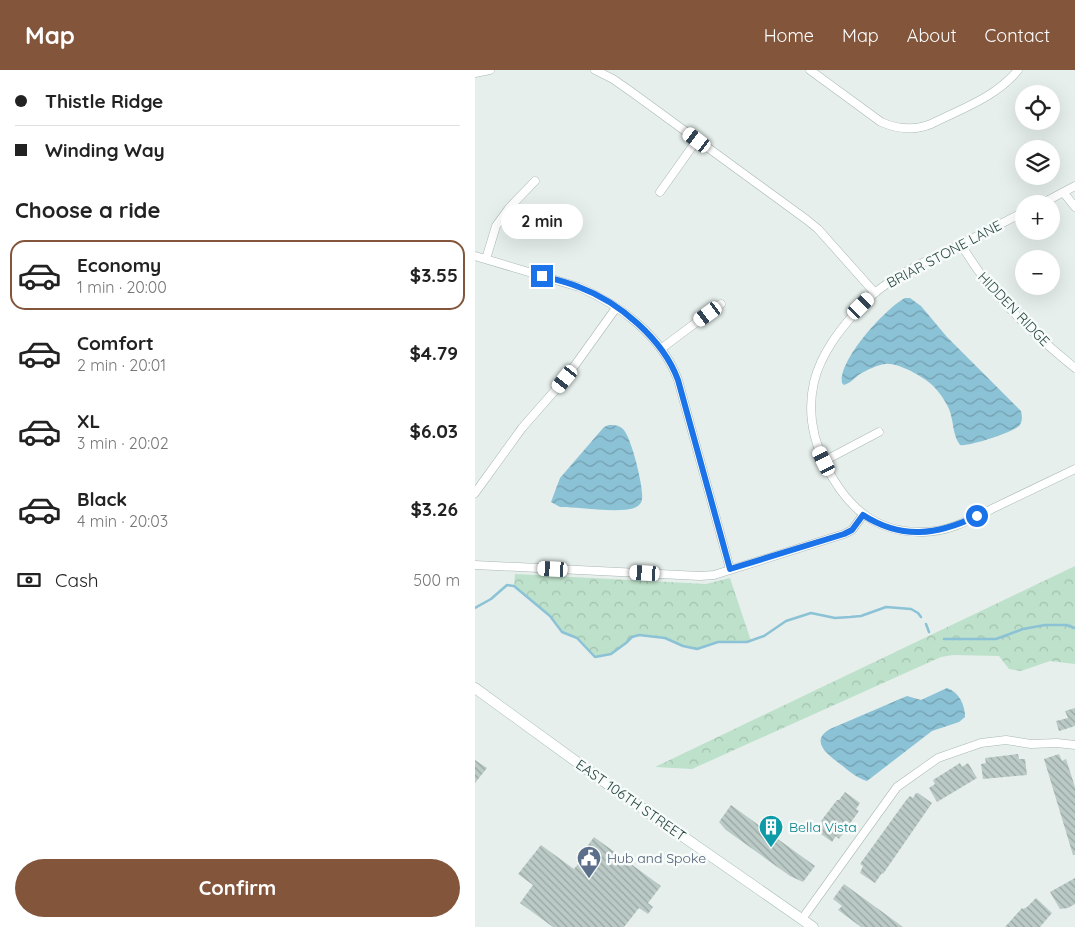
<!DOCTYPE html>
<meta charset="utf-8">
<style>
:root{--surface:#fff;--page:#f6f6f6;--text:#222;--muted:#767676;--line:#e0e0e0;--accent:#83553b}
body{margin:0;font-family:Quicksand,sans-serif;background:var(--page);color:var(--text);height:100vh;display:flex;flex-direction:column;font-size:19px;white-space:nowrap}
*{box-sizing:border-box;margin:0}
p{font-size:16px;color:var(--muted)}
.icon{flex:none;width:28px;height:28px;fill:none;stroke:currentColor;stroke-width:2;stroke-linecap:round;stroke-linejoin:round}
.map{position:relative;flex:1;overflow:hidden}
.drawer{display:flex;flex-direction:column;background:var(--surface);width:475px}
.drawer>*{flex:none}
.hud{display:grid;align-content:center;height:110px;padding:0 15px;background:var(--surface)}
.buttons{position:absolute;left:540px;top:15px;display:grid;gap:10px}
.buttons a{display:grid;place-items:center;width:45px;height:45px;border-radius:50%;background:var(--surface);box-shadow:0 5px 20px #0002;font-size:25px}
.end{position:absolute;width:22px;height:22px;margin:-11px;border:6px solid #1a73e8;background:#fff;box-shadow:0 0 0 2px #fff}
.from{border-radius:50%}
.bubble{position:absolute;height:35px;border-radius:18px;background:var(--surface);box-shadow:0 5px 20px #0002;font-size:16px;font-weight:800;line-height:35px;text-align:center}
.car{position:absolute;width:15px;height:30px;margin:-15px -8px;border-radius:6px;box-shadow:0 0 4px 1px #0007;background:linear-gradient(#fff 24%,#345 0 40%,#fff 0 76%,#345 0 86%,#fff 0)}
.hud b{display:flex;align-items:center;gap:18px;height:48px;font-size:19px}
.hud b+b{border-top:1px solid var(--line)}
.hud i{width:12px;height:12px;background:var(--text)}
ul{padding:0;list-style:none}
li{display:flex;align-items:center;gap:15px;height:70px;margin:0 10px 8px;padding:0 5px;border:2px solid transparent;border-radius:15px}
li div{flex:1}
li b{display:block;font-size:19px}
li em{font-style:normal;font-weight:800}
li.current{border-color:var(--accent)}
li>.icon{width:45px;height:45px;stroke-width:1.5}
h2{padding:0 15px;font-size:22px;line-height:60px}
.pay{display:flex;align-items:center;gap:12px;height:55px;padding:0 15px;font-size:19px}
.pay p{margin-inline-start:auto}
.button{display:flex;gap:10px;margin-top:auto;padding:10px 15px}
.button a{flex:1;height:58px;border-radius:30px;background:var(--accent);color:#fff;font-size:20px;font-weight:800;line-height:58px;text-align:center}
header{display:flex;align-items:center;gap:30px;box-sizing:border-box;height:70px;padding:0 25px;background:var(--accent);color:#fff}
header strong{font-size:24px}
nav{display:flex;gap:28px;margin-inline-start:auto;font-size:18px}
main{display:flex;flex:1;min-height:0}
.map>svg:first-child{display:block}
.forest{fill:url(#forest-crowns)}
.water{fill:url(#water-waves)}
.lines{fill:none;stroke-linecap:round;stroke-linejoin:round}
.stream{stroke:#8cc2d6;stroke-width:2.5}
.building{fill:url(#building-back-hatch)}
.minor-casing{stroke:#a8b8b4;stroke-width:9}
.secondary-casing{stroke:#a3bcb6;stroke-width:11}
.minor{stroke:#fff;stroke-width:8}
.secondary{stroke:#fff;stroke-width:10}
.route{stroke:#1a73e8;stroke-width:6}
.labels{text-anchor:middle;stroke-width:5;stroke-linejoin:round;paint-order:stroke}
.street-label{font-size:14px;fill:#23433e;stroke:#f7fbf9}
.culture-label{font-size:14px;fill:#0d838f;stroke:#f7fbf9;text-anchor:start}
.service-label{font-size:14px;fill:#4e5e75;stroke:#f7fbf9;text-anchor:start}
</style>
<header>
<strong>Map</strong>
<nav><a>Home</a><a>Map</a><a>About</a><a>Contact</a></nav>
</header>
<main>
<section class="drawer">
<div class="hud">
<b><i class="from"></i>Thistle Ridge</b>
<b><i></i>Winding Way</b>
</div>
<h2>Choose a ride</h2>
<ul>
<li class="current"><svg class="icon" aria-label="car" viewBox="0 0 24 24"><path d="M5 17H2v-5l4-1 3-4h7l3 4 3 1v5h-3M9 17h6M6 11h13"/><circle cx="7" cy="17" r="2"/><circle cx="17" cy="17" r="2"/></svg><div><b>Economy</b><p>1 min · 20:00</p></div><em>$3.55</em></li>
<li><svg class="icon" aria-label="car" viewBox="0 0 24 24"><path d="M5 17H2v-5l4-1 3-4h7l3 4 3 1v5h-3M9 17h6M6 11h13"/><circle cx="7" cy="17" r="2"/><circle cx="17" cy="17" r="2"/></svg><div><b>Comfort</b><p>2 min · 20:01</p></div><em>$4.79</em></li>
<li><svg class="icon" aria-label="car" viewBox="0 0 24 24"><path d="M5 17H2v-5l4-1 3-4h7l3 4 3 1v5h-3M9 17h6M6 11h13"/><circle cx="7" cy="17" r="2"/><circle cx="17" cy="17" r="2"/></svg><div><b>XL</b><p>3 min · 20:02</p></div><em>$6.03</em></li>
<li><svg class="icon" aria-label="car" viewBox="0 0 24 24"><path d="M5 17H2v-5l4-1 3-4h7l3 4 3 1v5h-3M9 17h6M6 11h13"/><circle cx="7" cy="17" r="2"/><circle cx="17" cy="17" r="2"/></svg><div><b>Black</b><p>4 min · 20:03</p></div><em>$3.26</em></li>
</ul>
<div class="pay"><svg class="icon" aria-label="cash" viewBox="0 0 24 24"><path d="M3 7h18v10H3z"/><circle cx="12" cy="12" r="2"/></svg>Cash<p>500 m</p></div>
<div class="button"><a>Confirm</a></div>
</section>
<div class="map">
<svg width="600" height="857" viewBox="0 0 600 857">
<defs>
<pattern id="forest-crowns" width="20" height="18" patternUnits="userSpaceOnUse" patternTransform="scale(1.25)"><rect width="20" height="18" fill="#bee1cb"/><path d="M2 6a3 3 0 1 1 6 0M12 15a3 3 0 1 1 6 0" fill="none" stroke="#a3c2af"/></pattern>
<pattern id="water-waves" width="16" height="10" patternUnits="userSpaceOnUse" patternTransform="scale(1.25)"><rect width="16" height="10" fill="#8cc2d6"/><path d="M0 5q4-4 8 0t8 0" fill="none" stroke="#729faf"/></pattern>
<pattern id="building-back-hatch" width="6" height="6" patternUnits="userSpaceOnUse" patternTransform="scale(1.25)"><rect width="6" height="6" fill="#bbcac6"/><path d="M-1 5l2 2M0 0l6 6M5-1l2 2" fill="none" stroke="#98a6a2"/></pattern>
</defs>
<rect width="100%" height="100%" fill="#e6efec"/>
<path class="forest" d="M600 496V594L575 591 546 601 534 599 524 586 478 585 466 587 217 699 180 697Z
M40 504 231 514 255 508 276 571 243 572 222 579 208 576 190 568 164 565 157 567 151 573 136 584 120 587 102 568 87 562 75 546 39 516Z"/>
<path class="water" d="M430 228H435L446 236 472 267 546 341C547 346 548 351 544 356 538 362 494 377 485 375 477 364 479 351 474 339 470 330 463 320 456 314 447 306 422 292 410 294 402 295 392 300 385 304 379 308 376 313 369 315L367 313C363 290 411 238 430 228Z
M134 355C139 355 144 355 148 359 156 366 169 418 167 429 167 431 166 433 164 435 154 446 101 436 85 437L76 432 85 408 129 357Z
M472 618C484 622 490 635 490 647L484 652 457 661 392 711C382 708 374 701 365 694 353 685 334 671 355 659L432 626 446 630Z"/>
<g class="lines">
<path class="stream" d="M0 538 16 529 32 515 39 516 75 546 87 562 102 568 120 587 136 584 151 573 157 567 164 565 190 568 208 576 222 579 243 572H272L289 566 311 551 336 543 360 548 375 547 386 546 411 537 436 539 443 543 446 547
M451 554 454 562
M469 569H521L548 559 570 555H591L600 558"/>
</g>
<path class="building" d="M600 638V656L584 661 581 651 593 648 590 641Z
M543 684 544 689H550L552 705 508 709 506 694 511 693 510 688Z
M584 684 587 691 591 689 600 717V785H598L569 689Z
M0 690 12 698 0 713Z
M485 693 487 697 493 693 502 708 462 732 454 718 460 714 458 710Z
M370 722 385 733 381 739 384 741 364 769 361 766 357 772 342 761 348 752 346 751 362 730H364Z
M441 723H443L457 733 408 804 407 803 400 813 385 803 388 796 385 794 432 729 435 726 438 728Z
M256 735 340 796 328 812 315 806 251 760 244 752Z
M119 767 186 816 173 833 178 837 173 844 164 838 149 857H78L45 833 58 815 43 804 66 775 99 799 109 787 106 785Z
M600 808V834L593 838 585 839 575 822Z
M369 814 428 857H386L363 840 367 836 358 829Z
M561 828 577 843 565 857H530L547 838 548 839 552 837Z"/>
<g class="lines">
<defs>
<path id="minor" d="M120 0 138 9 158 23 332 150 343 159 400 223
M335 0 406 52C422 59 439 61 456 54 486 39 521 27 543 0
M0 3 15 0
M185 122 222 70
M589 123 600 137
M566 134 600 116
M549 142C525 154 502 167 478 178 445 194 411 209 386 236 366 258 346 283 339 312 332 342 338 370 351 396 372 437 400 463 448 462 476 462 500 447 525 435 550 423 575 411 600 399
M486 174C514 223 557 263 600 298
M0 186 104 217C145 235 187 266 203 310L255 499
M11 189 21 156 34 138 60 111
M187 278 246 234
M349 391 404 362
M0 423 47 358 90 309 141 238
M0 495 225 506 239 505 369 464 377 460 388 445
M327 849 422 717 463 688 506 673 531 670 556 674 582 673 600 675"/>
<path id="secondary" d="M0 618 121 706 338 857"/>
</defs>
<use href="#minor" class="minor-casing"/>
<use href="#secondary" class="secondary-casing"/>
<use href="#minor" class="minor"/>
<use href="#secondary" class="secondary"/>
</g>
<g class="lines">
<path class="route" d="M67 206C79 209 92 212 104 217 144 232 188 269 203 310L255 499 369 464 377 460 388 445C427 470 462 465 502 446"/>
</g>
<defs>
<symbol id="building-pin" viewBox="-11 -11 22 30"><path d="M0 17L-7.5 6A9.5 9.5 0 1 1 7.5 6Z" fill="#0f9aa8" stroke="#f7fbf9"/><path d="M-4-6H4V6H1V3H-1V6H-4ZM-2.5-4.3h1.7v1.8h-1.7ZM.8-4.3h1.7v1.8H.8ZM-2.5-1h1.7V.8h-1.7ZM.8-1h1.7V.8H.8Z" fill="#fff"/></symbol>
<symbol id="civic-pin" viewBox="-11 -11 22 30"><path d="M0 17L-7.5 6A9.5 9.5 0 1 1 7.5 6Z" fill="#5c6f8a" stroke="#f7fbf9"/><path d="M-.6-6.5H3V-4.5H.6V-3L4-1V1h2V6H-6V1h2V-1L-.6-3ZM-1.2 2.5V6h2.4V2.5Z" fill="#fff"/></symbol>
</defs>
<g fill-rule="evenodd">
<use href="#building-pin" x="282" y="743" width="28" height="38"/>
<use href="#civic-pin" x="100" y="774" width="28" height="38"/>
</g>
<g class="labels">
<g class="street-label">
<text transform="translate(469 184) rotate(-28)" y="5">BRIAR STONE LANE</text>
<text transform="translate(539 239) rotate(46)" y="5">HIDDEN RIDGE</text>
<text transform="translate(156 730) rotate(35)" y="5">EAST 106TH STREET</text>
</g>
<g class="culture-label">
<text x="314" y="762">Bella Vista</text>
</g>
<g class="service-label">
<text x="132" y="793">Hub and Spoke</text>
</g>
</g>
</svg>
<div class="buttons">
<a><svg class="icon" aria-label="locate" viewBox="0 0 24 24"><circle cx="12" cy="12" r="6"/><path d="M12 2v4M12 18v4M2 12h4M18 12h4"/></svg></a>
<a><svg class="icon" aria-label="layers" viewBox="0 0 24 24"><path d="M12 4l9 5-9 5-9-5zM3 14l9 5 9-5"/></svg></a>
<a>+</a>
<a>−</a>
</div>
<i class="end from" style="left:502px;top:446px"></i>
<i class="end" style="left:67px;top:206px"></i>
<div class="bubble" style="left:26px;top:134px;width:82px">2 min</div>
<i class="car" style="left:222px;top:70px;rotate:307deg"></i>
<i class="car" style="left:386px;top:236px;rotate:45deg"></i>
<i class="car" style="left:233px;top:244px;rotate:234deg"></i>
<i class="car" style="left:90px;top:309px;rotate:219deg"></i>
<i class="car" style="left:349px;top:391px;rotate:334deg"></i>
<i class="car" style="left:78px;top:499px;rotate:273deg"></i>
<i class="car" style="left:170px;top:503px;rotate:273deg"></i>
</div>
</main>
